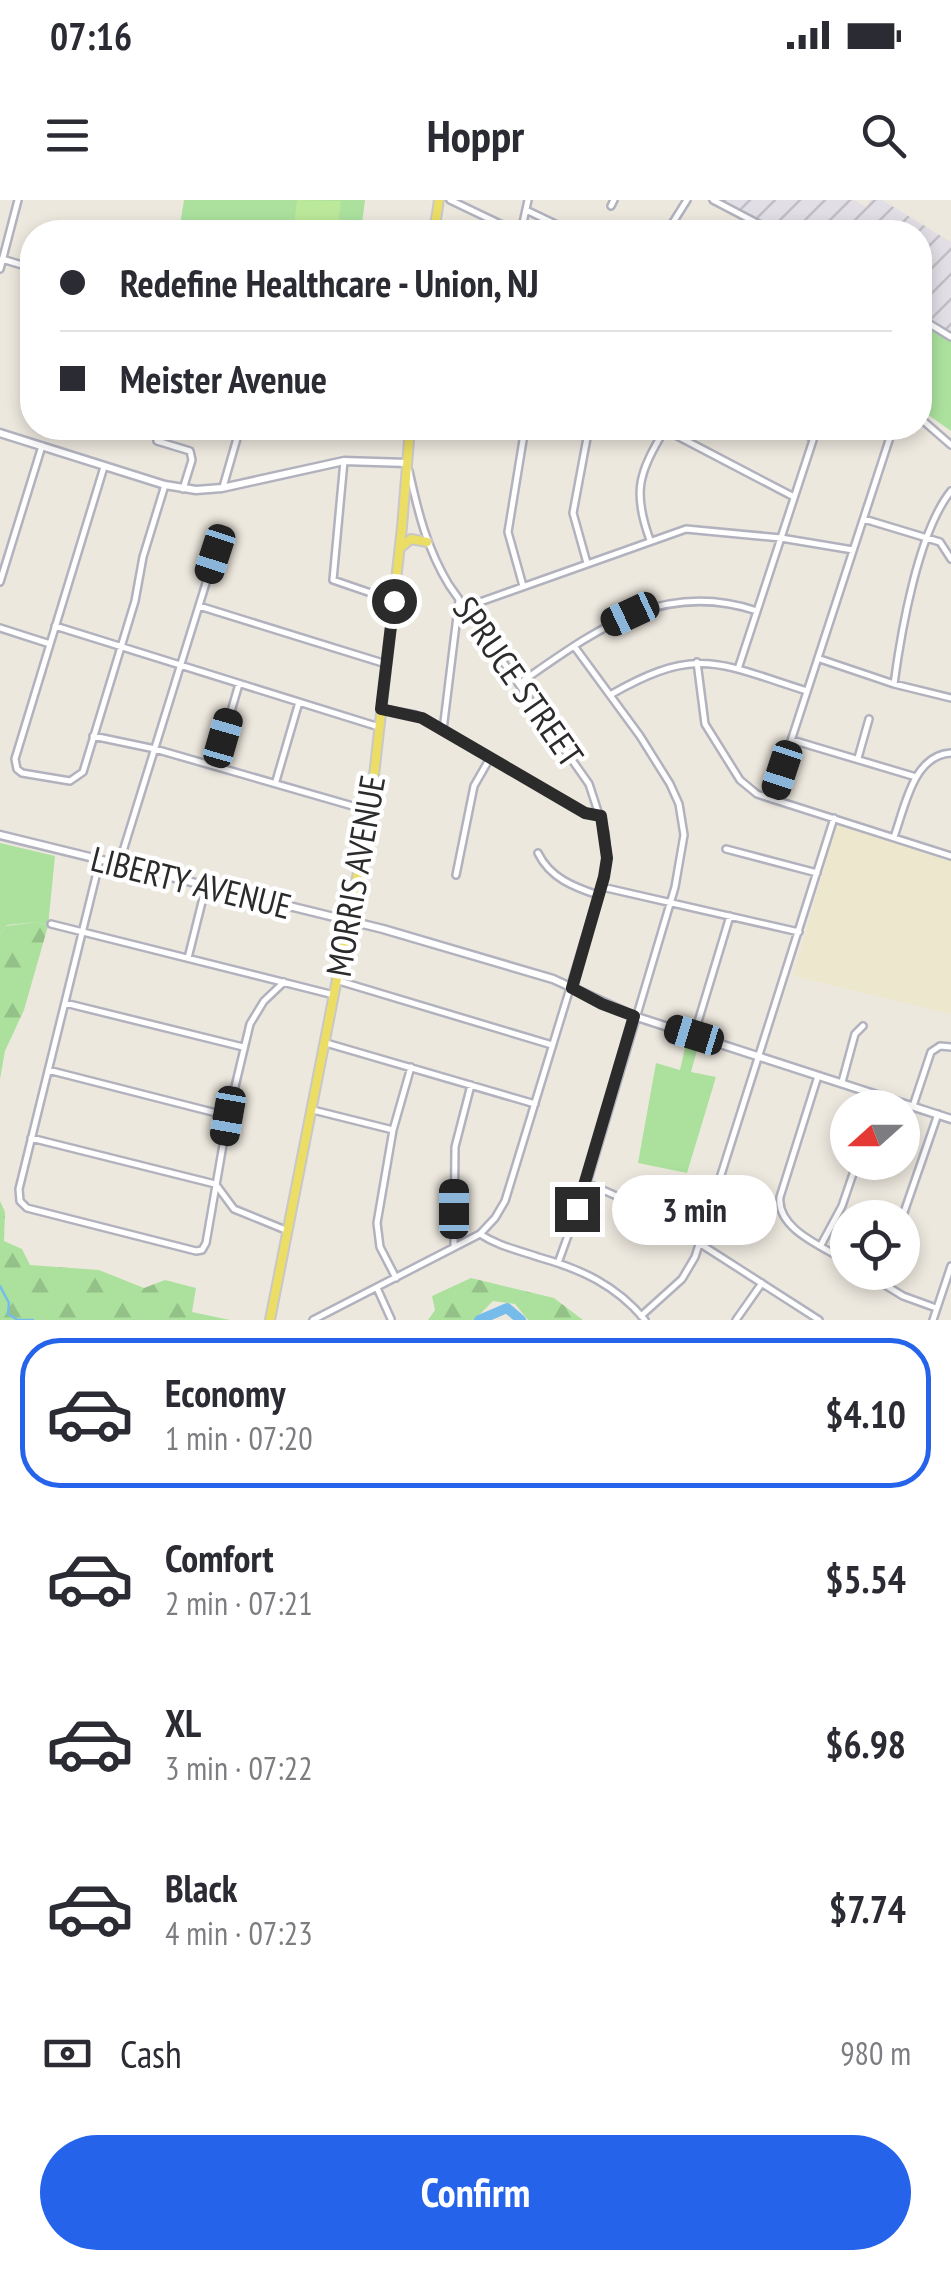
<!DOCTYPE html>
<meta charset="utf-8">
<style>
:root{--surface:#fff;--page:#f7f7f7;--text:#2b2b33;--muted:#7c7c81;--line:#e1e1e2;--accent:#2563eb}
body{margin:0;font-family:"PT Sans Narrow",sans-serif;background:var(--page);color:var(--text);height:100vh;display:flex;flex-direction:column;font-size:38px;white-space:nowrap}
*{box-sizing:border-box;margin:0}
p{font-size:32px;color:var(--muted)}
.icon{flex:none;width:55px;height:55px;fill:none;stroke:currentColor;stroke-width:2;stroke-linecap:round;stroke-linejoin:round}
.map{position:relative;height:1120px;overflow:hidden}
.side{display:flex;flex-direction:column;background:var(--surface);flex:1}
.side>*{flex:none}
.banner{position:absolute;left:20px;top:20px;width:912px;height:220px;border-radius:40px;box-shadow:0 5px 15px #0003;display:grid;align-content:center;height:220px;padding:0 40px;background:var(--surface)}
.needle{width:65px;rotate:249deg}
.buttons{position:absolute;left:830px;top:890px;display:grid;gap:20px}
.buttons a{display:grid;place-items:center;width:90px;height:90px;border-radius:50%;background:var(--surface);box-shadow:0 5px 15px #0003;font-size:50px}
.end{position:absolute;width:45px;height:45px;margin:-22px;border:12px solid #2b2b2b;background:#fff;box-shadow:0 0 0 5px #fff}
.from{border-radius:50%}
.bubble{position:absolute;height:70px;border-radius:35px;background:var(--surface);box-shadow:0 5px 15px #0003;font-size:32px;font-weight:700;line-height:70px;text-align:center}
.car{position:absolute;width:30px;height:60px;margin:-30px -15px;border-radius:12px;box-shadow:0 0 8px 2px #0007;background:linear-gradient(#222 24%,#8ab4d8 0 40%,#222 0 76%,#8ab4d8 0 86%,#222 0)}
.banner b{display:flex;align-items:center;gap:35px;height:95px;font-size:38px}
.banner b+b{border-top:2px solid var(--line)}
.banner i{width:25px;height:25px;background:var(--text)}
ul{padding:18px 0 0;list-style:none}
li{display:flex;align-items:center;gap:30px;height:150px;margin:0 20px 15px;padding:0 20px;border:5px solid transparent;border-radius:40px}
li div{flex:1}
li b{display:block;font-size:38px}
li em{font-style:normal;font-weight:700}
li.on{border-color:var(--accent)}
li>.icon{width:90px;height:90px;stroke-width:1.5}
.pay{display:flex;align-items:center;gap:25px;height:110px;padding:0 40px;font-size:38px}
.pay p{margin-inline-start:auto}
.primary-button{display:flex;gap:20px;margin-top:auto;padding:20px 40px}
.primary-button a{flex:1;height:115px;border-radius:60px;background:var(--accent);color:#fff;font-size:40px;font-weight:700;line-height:115px;text-align:center}
.status{display:flex;justify-content:space-between;align-items:center;height:70px;padding:0 50px;background:var(--surface);direction:ltr}
.status svg{height:28px;fill:currentColor}
header{display:flex;justify-content:space-between;align-items:center;height:130px;padding:0 40px;background:var(--surface);font-size:45px;font-weight:700}
.map>svg:first-child{display:block}
.industrial{fill:url(#industrial-furrows)}
.education{fill:#ede7ce}
.forest{fill:url(#forest-firs)}
.park{fill:#abe19d}
.pitch{fill:#bce899}
.lines{fill:none;stroke-linecap:round;stroke-linejoin:round}
.stream{stroke:#75bcea;stroke-width:2.5}
.river{stroke:#75bcea;stroke-width:10}
.street-casing{stroke:#b1b2be;stroke-width:10}
.secondary-casing{stroke:#b1b2be;stroke-width:11}
.primary-casing{stroke:#c8c8c8;stroke-width:12}
.street{stroke:#fff;stroke-width:5}
.secondary{stroke:#fff;stroke-width:6}
.primary{stroke:#ecde64;stroke-width:8}
.route{stroke:#2b2b2b;stroke-width:12}
.labels{text-anchor:middle;stroke-width:9;stroke-linejoin:round;paint-order:stroke}
.street-label{font-size:35px;fill:#2b2b2b;stroke:#fff}
</style>
<div class="status"><b>07:16</b><svg viewBox="0 0 49 12"><path d="M0 12V9h3v3zM5 12V6h3v6zM10 12V3h3v9zM15 12V0h3v12zM26 1h20v11H26zM47 4h2v5h-2z"/></svg></div>
<header><svg class="icon" aria-label="menu" viewBox="0 0 24 24"><path d="M4 6h16M4 12h16M4 18h16"/></svg>Hoppr<svg class="icon" aria-label="search" viewBox="0 0 24 24"><circle cx="10" cy="10" r="6"/><path d="M15 15l6 6"/></svg></header>
<div class="map">
<svg width="951" height="1120" viewBox="0 0 951 1120">
<defs>
<pattern id="industrial-furrows" width="10" height="10" patternUnits="userSpaceOnUse" patternTransform="scale(2.5)"><rect width="10" height="10" fill="#e1dee5"/><path d="M-1 1l2-2M0 10L10 0M9 11l2-2" fill="none" stroke="#c1bfc5"/></pattern>
<pattern id="forest-firs" width="22" height="20" patternUnits="userSpaceOnUse" patternTransform="scale(2.5)"><rect width="22" height="20" fill="#abe19d"/><path d="M5 1l3.5 6h-7zM16 11l3.5 6h-7z" fill="#93c187"/></pattern>
</defs>
<rect width="100%" height="100%" fill="#ede8de"/>
<path class="industrial" d="M713 0H854L866 7 871 0H882L951 42V143L920 123V32H774Z"/>
<path class="education" d="M837 624 951 661V814L793 776Z"/>
<path class="forest" d="M37 722 48 726 24 810 5 851 0 879V734L6 726Z
M0 1001 5 1012 4 1041 22 1049 30 1065 99 1070 144 1088 165 1080 196 1088 192 1112 230 1120H0Z
M471 1078 554 1098 583 1120H528L515 1104 493 1101 474 1120H428L435 1110 432 1096Z"/>
<path class="park" d="M184 0H365L361 32H159L169 23 180 25Z
M920 121 951 141V231L920 209Z
M0 643 55 656 48 726 37 722 7 725 0 734Z
M687 839 699 843 691 872 716 877 687 973 638 963 656 863 680 870Z"/>
<path class="pitch" d="M297 0 341 1 337 32H293Z"/>
<g class="lines">
<path class="stream" d="M0 1086 9 1103 8 1114 18 1120H33"/>
<path class="river" d="M479 1120 507 1108 521 1120"/>
<defs>
<path id="street" d="M450 0 517 32
M713 0 774 32
M611 6 614 0
M526 10 572 32
M521 32 528 0
M667 32 687 0
M742 32 750 20
M2 59 32 68
M0 69 18 0
M920 118 951 137
M920 218 951 245
M662 228 794 297
M794 228 813 238
M157 241 190 251 192 260 183 289
M344 261 333 380 394 401
M104 267 15 559 17 569 22 573 70 581 83 572 135 401 143 357 165 285
M223 287 240 228
M864 319 940 342 951 359
M650 340C632 291 639 273 665 229
M587 363 573 313 587 238 593 228
M0 382 42 246
M523 386 508 332 525 228
M199 406 386 464
M466 407 686 329 781 338 853 350
M55 426 379 527
M0 428 50 444
M820 459 894 484 951 498
M697 462 705 524 740 580 757 594 772 599 951 656
M738 469 817 228
M520 483C595 431 661 379 757 411
M894 484C901 432 918 332 951 291
M610 495C697 445 718 463 807 491
M381 509 416 515 585 613 601 616
M443 530 459 400
M93 536 155 549 370 611
M792 540 916 577
M858 558 869 519
M215 566 239 484
M276 581 299 502
M772 599 893 228
M894 637C905 607 913 555 951 553
M726 649 817 673
M538 653C550 678 574 687 598 695
M100 660 19 989 20 1001 27 1008 196 1051 202 1050 206 1043 228 916 250 824 264 801 284 782
M119 664 215 354
M456 675 474 586 490 558
M602 687 799 732
M51 724 334 795
M188 758 206 686
M339 781 552 845
M65 803 243 847
M694 835 730 716
M326 843 535 904
M48 870 228 916
M818 876 780 997C776 1029 824 1047 848 1062
M842 882 855 834 863 826
M913 906 931 852 940 846 951 847
M313 910 393 930
M31 938 215 984
M587 983 646 1009 819 1120
M217 986 234 1009 288 1031
M902 1018 938 914
M480 1034C498 1046 518 1050 538 1057 581 1069 616 1085 645 1120
M454 1045 455 947 471 885
M821 1045 842 1006 857 962
M558 1063 587 983 675 687 684 635 679 604 670 584 640 536 574 446
M864 1072 903 1096 936 1108
M396 1078 380 1047 377 1023 393 930 411 867
M377 1088 391 1119
M641 1116 682 1079 695 1057 834 618
M313 1120 480 1034 495 1018 505 1001 604 677 607 658 605 633 589 584 449 385C427 349 418 312 409 271
M736 1120 762 1083
M933 1120 951 1066"/>
<path id="secondary" d="M0 233 165 285 196 290 222 288 344 261 407 263
M0 635 383 729 553 779 634 816 951 919"/>
<path id="primary" d="M434 32 439 0
M400 348 411 339 427 342
M270 1120 370 611 402 327 410 228"/>
</defs>
<use href="#street" class="street-casing"/>
<use href="#secondary" class="secondary-casing"/>
<use href="#primary" class="primary-casing"/>
<use href="#street" class="street"/>
<use href="#secondary" class="secondary"/>
<use href="#primary" class="primary"/>
</g>
<g class="lines">
<path class="route" d="M394 401 381 509 422 518 585 613 601 616 607 658 604 677 572 788 602 804 634 816 577 1009"/>
</g>
<g class="labels">
<g class="street-label">
<text transform="translate(518 482) rotate(55)" y="12">SPRUCE STREET</text>
<text transform="translate(356 676) rotate(-80)" y="12">MORRIS AVENUE</text>
<text transform="translate(191 683) rotate(14)" y="12">LIBERTY AVENUE</text>
</g>
</g>
</svg>
<div class="buttons">
<a><svg class="needle" viewBox="-14 -14 28 28"><path d="M0-13l5 13h-10z" fill="#e53935"/><path d="M0 13l5-13h-10z" fill="#7c7c81"/></svg></a>
<a><svg class="icon" aria-label="locate" viewBox="0 0 24 24"><circle cx="12" cy="12" r="6"/><path d="M12 2v4M12 18v4M2 12h4M18 12h4"/></svg></a>
</div>
<i class="end from" style="left:394px;top:401px"></i>
<i class="end" style="left:577px;top:1009px"></i>
<div class="bubble" style="left:612px;top:975px;width:165px">3 min</div>
<i class="car" style="left:215px;top:354px;rotate:198deg"></i>
<i class="car" style="left:630px;top:414px;rotate:245deg"></i>
<i class="car" style="left:223px;top:538px;rotate:16deg"></i>
<i class="car" style="left:782px;top:570px;rotate:198deg"></i>
<i class="car" style="left:694px;top:835px;rotate:287deg"></i>
<i class="car" style="left:228px;top:916px;rotate:190deg"></i>
<i class="car" style="left:454px;top:1009px;rotate:0deg"></i>
<div class="banner">
<b><i class="from"></i>Redefine Healthcare - Union, NJ</b>
<b><i></i>Meister Avenue</b>
</div>
</div>
<section class="side">
<ul>
<li class="on"><svg class="icon" aria-label="car" viewBox="0 0 24 24"><path d="M5 17H2v-5l4-1 3-4h7l3 4 3 1v5h-3M9 17h6M6 11h13"/><circle cx="7" cy="17" r="2"/><circle cx="17" cy="17" r="2"/></svg><div><b>Economy</b><p>1 min · 07:20</p></div><em>$4.10</em></li>
<li><svg class="icon" aria-label="car" viewBox="0 0 24 24"><path d="M5 17H2v-5l4-1 3-4h7l3 4 3 1v5h-3M9 17h6M6 11h13"/><circle cx="7" cy="17" r="2"/><circle cx="17" cy="17" r="2"/></svg><div><b>Comfort</b><p>2 min · 07:21</p></div><em>$5.54</em></li>
<li><svg class="icon" aria-label="car" viewBox="0 0 24 24"><path d="M5 17H2v-5l4-1 3-4h7l3 4 3 1v5h-3M9 17h6M6 11h13"/><circle cx="7" cy="17" r="2"/><circle cx="17" cy="17" r="2"/></svg><div><b>XL</b><p>3 min · 07:22</p></div><em>$6.98</em></li>
<li><svg class="icon" aria-label="car" viewBox="0 0 24 24"><path d="M5 17H2v-5l4-1 3-4h7l3 4 3 1v5h-3M9 17h6M6 11h13"/><circle cx="7" cy="17" r="2"/><circle cx="17" cy="17" r="2"/></svg><div><b>Black</b><p>4 min · 07:23</p></div><em>$7.74</em></li>
</ul>
<div class="pay"><svg class="icon" aria-label="cash" viewBox="0 0 24 24"><path d="M3 7h18v10H3z"/><circle cx="12" cy="12" r="2"/></svg>Cash<p>980 m</p></div>
<div class="primary-button"><a>Confirm</a></div>
</section>
